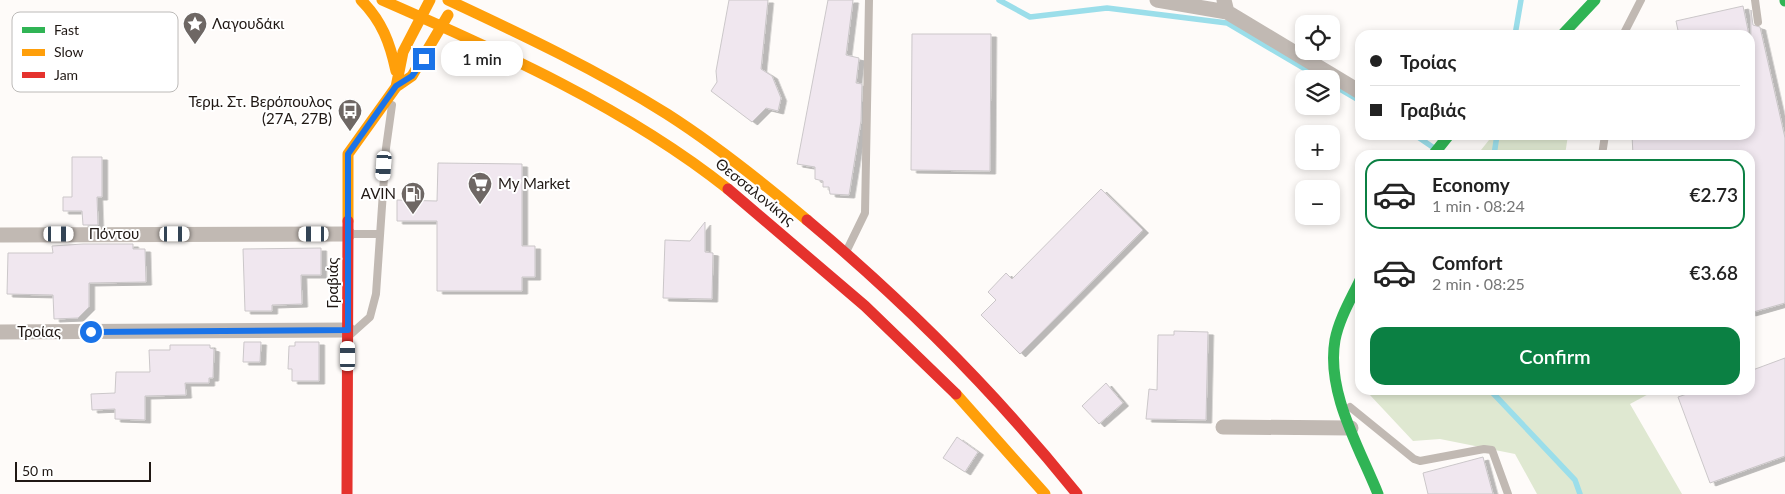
<!DOCTYPE html>
<meta charset="utf-8">
<style>
:root{--surface:#fff;--page:#f2f2f2;--text:#222;--muted:#767676;--line:#e0e0e0;--accent:#0b8043}
body{margin:0;font-family:Lato,sans-serif;background:var(--page);color:var(--text);height:100vh;display:flex;flex-direction:column;font-size:19px;white-space:nowrap}
*{box-sizing:border-box;margin:0}
p{font-size:16px;color:var(--muted)}
.icon{flex:none;width:28px;height:28px;fill:none;stroke:currentColor;stroke-width:2;stroke-linecap:round;stroke-linejoin:round}
.map{position:relative;flex:1;overflow:hidden}
.details{position:absolute;left:1355px;top:150px;width:400px;height:245px;display:flex;flex-direction:column;background:var(--surface);border-radius:15px;box-shadow:0 2px 8px #0003}
.details>*{flex:none}
.hud{position:absolute;left:1355px;top:30px;width:400px;height:110px;border-radius:15px;box-shadow:0 2px 8px #0003;display:grid;align-content:center;height:110px;padding:0 15px;background:var(--surface)}
.buttons{position:absolute;left:1295px;top:15px;display:grid;gap:10px}
.buttons a{display:grid;place-items:center;width:45px;height:45px;border-radius:10px;background:var(--surface);box-shadow:0 2px 8px #0003;font-size:25px}
.scale{position:absolute;left:15px;bottom:12px;width:136px;box-sizing:border-box;padding-left:5px;border:2px solid #201814;border-top:0;font-size:14px;line-height:18px;white-space:nowrap;color:#201814;-webkit-text-stroke:4px #fff;paint-order:stroke}
.end{position:absolute;width:22px;height:22px;margin:-11px;border:6px solid #1a73e8;background:#fff;box-shadow:0 0 0 2px #fff}
.from{border-radius:50%}
.bubble{position:absolute;height:35px;border-radius:15px;background:var(--surface);box-shadow:0 2px 8px #0003;font-size:16px;font-weight:600;line-height:35px;text-align:center}
.car{position:absolute;width:15px;height:30px;margin:-15px -8px;border-radius:6px;box-shadow:0 0 4px 1px #0007;background:linear-gradient(#fff 24%,#345 0 40%,#fff 0 76%,#345 0 86%,#fff 0)}
.hud b{display:flex;align-items:center;gap:18px;height:48px;font-size:19px}
.hud b+b{border-top:1px solid var(--line)}
.hud i{width:12px;height:12px;background:var(--text)}
ul{padding:9px 0 0;list-style:none}
li{display:flex;align-items:center;gap:15px;height:70px;margin:0 10px 8px;padding:0 5px;border:2px solid transparent;border-radius:15px}
li div{flex:1}
li b{display:block;font-size:19px}
li em{font-style:normal;font-weight:600}
li.selected{border-color:var(--accent)}
li>.icon{width:45px;height:45px;stroke-width:1.5}
.cta{display:flex;gap:10px;margin-top:auto;padding:10px 15px}
.cta a{flex:1;height:58px;border-radius:15px;background:var(--accent);color:#fff;font-size:20px;font-weight:600;line-height:58px;text-align:center}
.map>svg:first-child{display:block}
.green{fill:#dfe8d1}
.lines{fill:none;stroke-linecap:round;stroke-linejoin:round}
.stream{stroke:#9bdeea;stroke-width:5.5}
.building{fill:#f0e7ef;stroke:#cbc7c9;filter:url(#shadow)}
.lane{stroke:#c1b9b3;stroke-width:8}
.street{stroke:#c1b9b3;stroke-width:15}
.fast{stroke:#30b455;stroke-width:11}
.slow{stroke:#ff9f0a;stroke-width:11}
.jam{stroke:#e5322d;stroke-width:11}
.route{stroke:#1a73e8;stroke-width:6}
.labels{text-anchor:middle;stroke-width:4;stroke-linejoin:round;paint-order:stroke}
.poi-label{font-size:15px;fill:#201814;stroke:#fff;text-anchor:start}
.street-label{font-size:15px;fill:#201814;stroke:#fff}
.key{fill:#fff;stroke:#bcbab8;stroke-width:1}
.key-label{font-size:14px;fill:#201814}
</style>
<div class="map">
<svg width="1785" height="494" viewBox="0 0 1785 494">
<defs>
<filter id="shadow"><feDropShadow dx="5.5" dy="3" stdDeviation="0" flood-color="#0004"/></filter>
</defs>
<rect width="100%" height="100%" fill="#fefbf9"/>
<path class="green" d="M1493 135H1568L1565 155H1477Z
M1369 390H1656L1630 404 1682 494H1537L1515 454 1440 439 1413 441 1369 394Z"/>
<g class="lines">
<path class="stream" d="M999 0 1030 17 1107 8 1227 23 1322 79
M1515 35 1521 0
M1331 84 1360 101
M1415 135 1434 148
M1494 155 1497 135
M1490 390 1575 480 1580 494"/>
</g>
<path class="building" d="M729 0H768L761 69 772 76 781 98 778 111 766 108 752 122 711 91 717 82 716 71Z
M828 0H853L846 55 859 58 856 83 862 84 861 121 849 195 830 194 829 187H823V181L815 179V167L797 164Z
M1743 6 1749 35H1679L1676 21Z
M1751 10 1753 25 1760 27 1785 138V303L1750 313V155H1633L1632 135H1750Z
M912 34H991L990 171 911 170Z
M72 157H102V197H97L98 225H83L82 211H63V197H72Z
M438 163 522 164V246H535V277H522V291H437V221H397V200L437 201Z
M1101 189 1143 230 1020 354 981 315 996 300 988 292 1006 273 1012 279Z
M705 222V252L713 253 712 299 663 298 665 240 690 241Z
M83 244H133V249H145L146 282 89 283V307L78 318 54 319 53 295 7 294 8 253H53L52 246Z
M321 248V275H301L302 304 272 305V311H245L243 249Z
M1174 331 1208 332 1206 420 1146 419 1149 389 1157 390 1158 335H1174Z
M244 342H261L260 362H243Z
M295 342H319V381H292V369H288L289 346H295Z
M170 345H210V348L214 349 213 378H209V383H185L186 395 145 396V420L115 419V409L92 410 91 394 115 393 116 372H150L149 350H170Z
M1785 358V456L1710 483 1678 397 1698 390H1750V371Z
M1106 383 1123 403 1099 424 1082 406Z
M957 437 978 452 965 472 943 458Z
M1483 457 1493 494H1428L1423 473Z"/>
<g class="lines">
<path class="lane" d="M1755 0 1758 22
M1623 35 1641 0
M1602 155 1605 135
M350 234H380
M847 250 865 213 869 0
M351 334 370 317 376 294 386 148 392 105
M1350 407 1414 459 1420 461 1484 449 1492 450 1508 494"/>
<path class="street" d="M1157 0 1227 12
M1224 0 1227 12 1360 92
M0 235 348 234
M0 332 348 330
M1223 427 1351 428"/>
<path class="fast" d="M1785 0V1
M1562 35 1595 0
M1433 155 1449 135
M1360 280C1351 299 1339 319 1335 340 1326 392 1359 447 1378 494"/>
<path class="slow" d="M361 0C382 21 390 43 396 71
M382 0C501 52 626 108 728 189
M448 0C523 35 597 70 667 114 717 146 762 182 807 220
M396 87 403 52 430 0
M348 221V154L396 87 412 76 448 15
M956 394 1045 494"/>
<path class="jam" d="M728 189 865 306 956 394
M807 220C906 303 996 393 1077 494
M347 494 348 221"/>
</g>
<g class="lines">
<path class="route" d="M91 332 348 330V154L396 86 412 76 424 59"/>
</g>
<defs>
<symbol id="sight-pin" viewBox="-11 -11 22 30"><path d="M0 17L-7.5 6A9.5 9.5 0 1 1 7.5 6Z" fill="#6e6764" stroke="#fff"/><path d="M0-6L1.8-2.2L6-1.7L2.9 1.2L3.7 5.4L0 3.3L-3.7 5.4L-2.9 1.2L-6-1.7L-1.8-2.2Z" fill="#fff"/></symbol>
<symbol id="bus-pin" viewBox="-11 -11 22 30"><path d="M0 17L-7.5 6A9.5 9.5 0 1 1 7.5 6Z" fill="#6e6764" stroke="#fff"/><path d="M-5-6H5V4H4V6H2V4H-2V6H-4V4H-5ZM-3.5-4V0h7V-4ZM-3.5 1.2v1.5H-2V1.2ZM2 1.2v1.5H3.5V1.2Z" fill="#fff"/></symbol>
<symbol id="supermarket-pin" viewBox="-11 -11 22 30"><path d="M0 17L-7.5 6A9.5 9.5 0 1 1 7.5 6Z" fill="#6e6764" stroke="#fff"/><path d="M-6-5.5h2.5l.6 2H6L4.5 2H-2.5L-4.4-4H-6ZM-1.5 3.2a1.3 1.3 0 1 0 .1 0ZM3 3.2a1.3 1.3 0 1 0 .1 0Z" fill="#fff"/></symbol>
<symbol id="fuel-pin" viewBox="-11 -11 22 30"><path d="M0 17L-7.5 6A9.5 9.5 0 1 1 7.5 6Z" fill="#6e6764" stroke="#fff"/><path d="M-5.5-6h7V0h2V4h1.3V-2.5L3-4.5l.8-.8L6-3V5H2.5V1h-1V6h-7ZM-4.2-4.7v3.2H.2V-4.7Z" fill="#fff"/></symbol>
</defs>
<g fill-rule="evenodd">
<use href="#sight-pin" x="181" y="10" width="28" height="38"/>
<use href="#bus-pin" x="336" y="97" width="28" height="38"/>
<use href="#supermarket-pin" x="466" y="170" width="28" height="38"/>
<use href="#fuel-pin" x="399" y="180" width="28" height="38"/>
</g>
<g class="labels">
<g class="poi-label">
<text x="212" y="29">Λαγουδάκι</text>
<text x="332" y="107" text-anchor="end">Τερμ. Στ. Βερόπουλος<tspan x="332" dy="17">(27Α, 27Β)</tspan></text>
<text x="498" y="189">My Market</text>
<text x="396" y="199" text-anchor="end">AVIN</text>
</g>
<g class="street-label">
<text transform="translate(755 192) rotate(39)" y="5">Θεσσαλονίκης</text>
<text x="114" y="239">Πόντου</text>
<text transform="translate(333 283) rotate(-90)" y="5">Γραβιάς</text>
<text x="39" y="337">Τροίας</text>
</g>
</g>
<rect x="12" y="12" width="166" height="80" rx="8" class="key"/>
<rect x="22" y="27" width="23" height="6" fill="#30b455"/>
<rect x="22" y="49" width="23" height="7" fill="#ff9f0a"/>
<rect x="22" y="72" width="23" height="6" fill="#e5322d"/>
<g class="key-label">
<text x="54" y="35">Fast</text>
<text x="54" y="57">Slow</text>
<text x="54" y="80">Jam</text>
</g>
</svg>
<div class="buttons">
<a><svg class="icon" aria-label="locate" viewBox="0 0 24 24"><circle cx="12" cy="12" r="6"/><path d="M12 2v4M12 18v4M2 12h4M18 12h4"/></svg></a>
<a><svg class="icon" aria-label="layers" viewBox="0 0 24 24"><path d="M12 4l9 5-9 5-9-5zM3 14l9 5 9-5"/></svg></a>
<a>+</a>
<a>−</a>
</div>
<div class="scale">50 m</div>
<i class="end from" style="left:91px;top:332px"></i>
<i class="end" style="left:424px;top:59px"></i>
<div class="bubble" style="left:441px;top:41px;width:82px">1 min</div>
<i class="car" style="left:384px;top:166px;rotate:184deg"></i>
<i class="car" style="left:59px;top:234px;rotate:90deg"></i>
<i class="car" style="left:175px;top:234px;rotate:90deg"></i>
<i class="car" style="left:314px;top:234px;rotate:270deg"></i>
<i class="car" style="left:348px;top:356px;rotate:0deg"></i>
<div class="hud">
<b><i class="from"></i>Τροίας</b>
<b><i></i>Γραβιάς</b>
</div>
<section class="details">
<ul>
<li class="selected"><svg class="icon" aria-label="car" viewBox="0 0 24 24"><path d="M5 17H2v-5l4-1 3-4h7l3 4 3 1v5h-3M9 17h6M6 11h13"/><circle cx="7" cy="17" r="2"/><circle cx="17" cy="17" r="2"/></svg><div><b>Economy</b><p>1 min · 08:24</p></div><em>€2.73</em></li>
<li><svg class="icon" aria-label="car" viewBox="0 0 24 24"><path d="M5 17H2v-5l4-1 3-4h7l3 4 3 1v5h-3M9 17h6M6 11h13"/><circle cx="7" cy="17" r="2"/><circle cx="17" cy="17" r="2"/></svg><div><b>Comfort</b><p>2 min · 08:25</p></div><em>€3.68</em></li>
</ul>
<div class="cta"><a>Confirm</a></div>
</section>
</div>
